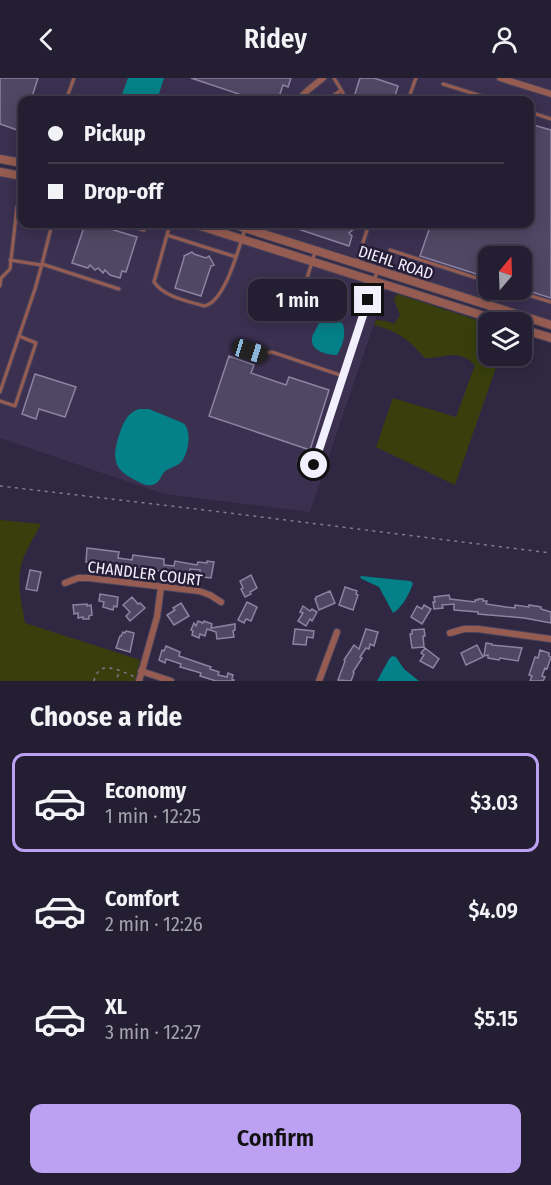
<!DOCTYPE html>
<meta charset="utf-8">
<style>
:root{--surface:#241e32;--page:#2c273a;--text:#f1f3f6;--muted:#a3a2ac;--line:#413c4d;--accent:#bca0f2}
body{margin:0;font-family:"Fira Sans Condensed",sans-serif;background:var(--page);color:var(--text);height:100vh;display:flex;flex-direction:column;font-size:22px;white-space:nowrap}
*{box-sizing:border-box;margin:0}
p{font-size:20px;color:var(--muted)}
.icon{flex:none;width:33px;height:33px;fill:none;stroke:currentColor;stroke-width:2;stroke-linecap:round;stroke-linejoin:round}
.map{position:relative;height:603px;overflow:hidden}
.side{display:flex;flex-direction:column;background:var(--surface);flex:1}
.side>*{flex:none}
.banner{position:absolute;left:18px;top:18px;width:516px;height:132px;border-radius:12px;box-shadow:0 3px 15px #0003,0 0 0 2px var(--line);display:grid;align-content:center;height:132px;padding:0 30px;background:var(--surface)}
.needle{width:39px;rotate:19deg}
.controls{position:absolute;left:478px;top:168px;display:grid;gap:12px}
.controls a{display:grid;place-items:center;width:54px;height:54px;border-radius:12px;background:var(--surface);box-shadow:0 3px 15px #0003,0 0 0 2px var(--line);font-size:30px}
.end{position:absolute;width:27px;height:27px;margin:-14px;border:8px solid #f3f0fd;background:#111;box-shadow:0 0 0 3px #111}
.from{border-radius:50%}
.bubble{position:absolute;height:42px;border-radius:12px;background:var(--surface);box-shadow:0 3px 15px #0003,0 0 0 2px var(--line);font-size:20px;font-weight:600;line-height:42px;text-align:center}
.car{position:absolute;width:18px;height:36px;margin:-18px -9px;border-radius:8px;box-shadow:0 0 4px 2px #0007;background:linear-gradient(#222 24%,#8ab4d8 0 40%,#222 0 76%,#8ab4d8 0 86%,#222 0)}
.banner b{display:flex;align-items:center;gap:21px;height:57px;font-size:22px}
.banner b+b{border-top:2px solid var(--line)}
.banner i{width:15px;height:15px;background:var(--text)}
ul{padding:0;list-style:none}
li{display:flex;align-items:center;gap:18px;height:99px;margin:0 12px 9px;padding:0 18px;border:3px solid transparent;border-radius:12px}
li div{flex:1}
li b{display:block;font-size:22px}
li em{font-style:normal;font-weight:600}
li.on{border-color:var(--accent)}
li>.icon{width:54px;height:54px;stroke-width:1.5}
h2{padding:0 30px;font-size:27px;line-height:72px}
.action{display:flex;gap:12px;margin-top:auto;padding:12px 30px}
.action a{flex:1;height:69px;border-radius:12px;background:var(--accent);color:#111;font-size:24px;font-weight:600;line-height:69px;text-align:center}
header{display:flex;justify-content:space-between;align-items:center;height:78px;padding:0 30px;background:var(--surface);font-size:27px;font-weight:600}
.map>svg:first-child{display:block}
.built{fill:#3b3050;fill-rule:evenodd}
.green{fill:#383f0c}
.water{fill:#048088}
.building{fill:#504764;stroke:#8c83a2;stroke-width:1.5}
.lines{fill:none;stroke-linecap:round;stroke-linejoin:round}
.service-casing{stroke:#4b445c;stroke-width:5}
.minor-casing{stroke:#4b445c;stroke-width:8}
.tertiary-casing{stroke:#4b445c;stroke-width:10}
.path{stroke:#807a8f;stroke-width:1.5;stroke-dasharray:3 4.5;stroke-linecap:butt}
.service{stroke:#965c51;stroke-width:3}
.minor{stroke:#965c51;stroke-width:6}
.tertiary{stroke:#965c51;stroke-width:8}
.route{stroke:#f3f0fd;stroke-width:8}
.labels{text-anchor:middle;stroke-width:5;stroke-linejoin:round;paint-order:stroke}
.street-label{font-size:16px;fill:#f3f0fd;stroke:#261e37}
</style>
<header><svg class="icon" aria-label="back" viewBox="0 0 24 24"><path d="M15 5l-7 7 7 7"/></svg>Ridey<svg class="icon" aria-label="person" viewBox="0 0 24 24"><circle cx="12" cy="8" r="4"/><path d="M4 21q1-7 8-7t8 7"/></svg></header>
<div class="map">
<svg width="551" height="603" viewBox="0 0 551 603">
<rect width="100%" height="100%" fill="#302842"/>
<path class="built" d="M0 0H551V244L361 181 246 146H530V22H22V82L0 78ZM489 178H522V212H489Z
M0 97 22 101V146H183L386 210 310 434 164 416 0 360Z"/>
<path class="green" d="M397 216 486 245 489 252V278H500L455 407 376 369 393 320 456 339 475 287C456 269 445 281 425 280 409 262 398 253 374 247L376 242 386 243 394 246 400 237 394 222Z
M0 442 41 446C35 458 26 471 22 484 16 503 22 526 25 545L140 582 135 603H0Z"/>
<path class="water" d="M128 0H164L157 22H120Z
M330 239 343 246C346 258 343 266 337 277 327 277 310 273 312 260 312 257 315 254 316 251 319 244 322 241 330 239Z
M139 331H149L183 345C192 351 189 374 182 383 178 388 172 389 167 392 161 395 161 403 155 406 149 409 142 406 137 403 117 393 112 386 117 364 121 351 125 335 139 331Z
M361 498 410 503 413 505C410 515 402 530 393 535L379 509 362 501 360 499Z
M392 578 396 579 404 591 419 603H377L389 581Z"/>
<path class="building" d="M0 0H38L31 22H22V47L20 53 0 46Z
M191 0H291L288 9 283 7 278 22 272 21V22H257Z
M360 0H374L398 8 394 22H353Z
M530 46 551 52V220L522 211V178H489V200L420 178 431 146H530Z
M85 146H94L137 159 126 194 122 193 120 200 110 197 105 192 103 195 98 190 95 192 90 187 88 190 72 185Z
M300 146H357L355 150 349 155 352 158 349 168 298 151Z
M192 174 194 176 206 180 209 178 214 187 211 188 201 218 175 210 184 180V178Z
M288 212 316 222 308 242 281 233Z
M229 278 254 287 251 295 286 307 289 299 329 312 310 372 209 338Z
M35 296 76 309 65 339 39 331 36 341 22 336Z
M87 470 119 474 118 480 132 482 133 477 164 481V487L174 488 175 483 197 487 198 484 207 485V483L214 484 211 500 203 499 204 496 200 495V492L190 491 189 496 167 492 166 494 136 489V491L105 486V484L92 482V485L86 484Z
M30 492 41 494 37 513 26 511Z
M251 497 257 510 250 514 251 516 245 519 241 511 243 510 240 503Z
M345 509 357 513 356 516 358 517 353 532 339 527Z
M330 513 335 525 319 532 315 521H316V519Z
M100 516 118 519 117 529 114 528 113 532 103 529 104 524 99 523Z
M449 517 450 521 475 524V522H478V521H483V523H487L486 526 506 529 515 530V527L529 529V527L541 529V531L551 534V545L524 540 478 536V534L454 532V526L442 527 443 530 434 531 433 524H435L434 519Z
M132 519 138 526 140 525 145 530 130 543 126 538 130 534 123 527Z
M247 524 257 529 251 543 246 541 244 545 238 542Z
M181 525 189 538 174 547 167 537 175 532 173 530Z
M87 526V528L91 527 92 537 89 538V541H83V539L78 540V535L74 536 73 527Z
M424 527 431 531 422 546 411 539 417 528 422 531Z
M303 528 310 533 312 531 317 534 312 543 310 541 306 548 298 543 303 535 300 534Z
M198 543 203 545 204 543 212 546 211 550 235 546V552L233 553 234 559 217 561 216 554 207 551 205 558 200 556 199 560 192 557 193 553 191 552 194 545 196 548Z
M295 551 314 553 313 560 307 559 306 567 293 566Z
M366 551 378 554 374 568 370 566 369 571 366 570 360 579 362 580 353 594 354 595 351 603 338 602 345 583 344 582 354 567 359 571Z
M424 551 425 558H423L424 569 412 570 410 556H412V552Z
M126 553 134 555 130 574 116 570 120 558H121L123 554 125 555Z
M486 565 492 566V567L522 570 518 583 500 580 499 582 488 580V577L484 578Z
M477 567 483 579 466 587 461 575Z
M166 568 180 574 179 578 211 589 210 591 219 594 218 597 227 599 228 595 233 597 232 601 234 602V603H216L200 598 201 595 180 589 181 586 166 581 165 585 159 582 162 572 164 573Z
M425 570 439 581 433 590 420 583 424 577 421 575Z
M540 572 549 575V578L551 579 547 591 545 590 542 598 545 599 543 603H530L532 598 529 597 535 579 538 580Z"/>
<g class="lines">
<defs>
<path id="service" d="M334 0 343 15V22
M443 6 494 22
M66 22 74 0
M327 22 340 13
M408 22 416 0
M530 34 551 41
M52 146 42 186 119 211
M125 146 144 152
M170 146 154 204C164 219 188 223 204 228 225 225 239 169 245 151
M167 157 236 179
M390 172 489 204
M10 182 41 187
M357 183 369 146
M0 208 1 200 10 191 17 129
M304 210 315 174
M512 212 551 224
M238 269 261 276 272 274 343 298
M0 314 35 211 42 186
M0 323 15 328 36 265 19 258
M299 383 314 386 377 194"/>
<path id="minor" d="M500 0 551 16
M298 22 307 13 323 0
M65 505 78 500H89L199 513 210 517 221 524
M450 555 464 551H478L551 561
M141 593 171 603
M139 603 157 539 161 509
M319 603 337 554"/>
<path id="tertiary" d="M0 81 22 85
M0 94 22 98
M194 146 503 244
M232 146 551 247
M522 251 551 260"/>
</defs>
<use href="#service" class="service-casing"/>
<use href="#minor" class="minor-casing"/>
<use href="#tertiary" class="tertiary-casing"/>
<path class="path" d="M0 408 213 433 551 475
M117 599 120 594
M94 603C99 580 120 593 135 599"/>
<use href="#service" class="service"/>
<use href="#minor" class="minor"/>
<use href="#tertiary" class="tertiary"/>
</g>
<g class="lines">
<path class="route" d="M314 387 368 222"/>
</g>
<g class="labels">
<g class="street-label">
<text transform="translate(396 184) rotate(18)" y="6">DIEHL ROAD</text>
<text transform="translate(145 495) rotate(7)" y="6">CHANDLER COURT</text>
</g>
</g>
</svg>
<div class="controls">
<a><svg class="needle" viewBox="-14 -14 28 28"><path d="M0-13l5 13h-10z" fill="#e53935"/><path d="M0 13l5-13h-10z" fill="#a3a2ac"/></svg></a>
<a><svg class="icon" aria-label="layers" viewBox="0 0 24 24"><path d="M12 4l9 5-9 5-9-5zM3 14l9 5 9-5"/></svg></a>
</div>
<i class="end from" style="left:314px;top:387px"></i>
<i class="end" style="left:368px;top:222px"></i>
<div class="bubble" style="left:248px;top:201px;width:99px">1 min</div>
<i class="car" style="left:250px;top:273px;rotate:107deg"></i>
<div class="banner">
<b><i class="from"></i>Pickup</b>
<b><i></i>Drop-off</b>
</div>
</div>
<section class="side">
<h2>Choose a ride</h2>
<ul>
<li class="on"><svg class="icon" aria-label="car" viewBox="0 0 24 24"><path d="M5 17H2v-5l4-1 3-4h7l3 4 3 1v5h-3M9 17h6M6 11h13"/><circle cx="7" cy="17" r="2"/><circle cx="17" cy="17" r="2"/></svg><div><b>Economy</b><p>1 min · 12:25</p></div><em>$3.03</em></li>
<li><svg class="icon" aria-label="car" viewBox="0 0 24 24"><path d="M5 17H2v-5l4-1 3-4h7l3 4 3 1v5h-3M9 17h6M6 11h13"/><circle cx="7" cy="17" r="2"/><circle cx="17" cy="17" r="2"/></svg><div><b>Comfort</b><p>2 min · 12:26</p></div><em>$4.09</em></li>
<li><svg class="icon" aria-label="car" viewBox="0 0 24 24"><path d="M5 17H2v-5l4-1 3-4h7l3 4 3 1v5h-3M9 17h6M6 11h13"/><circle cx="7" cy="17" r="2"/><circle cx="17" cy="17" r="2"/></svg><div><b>XL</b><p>3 min · 12:27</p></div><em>$5.15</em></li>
</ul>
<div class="action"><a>Confirm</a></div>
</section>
